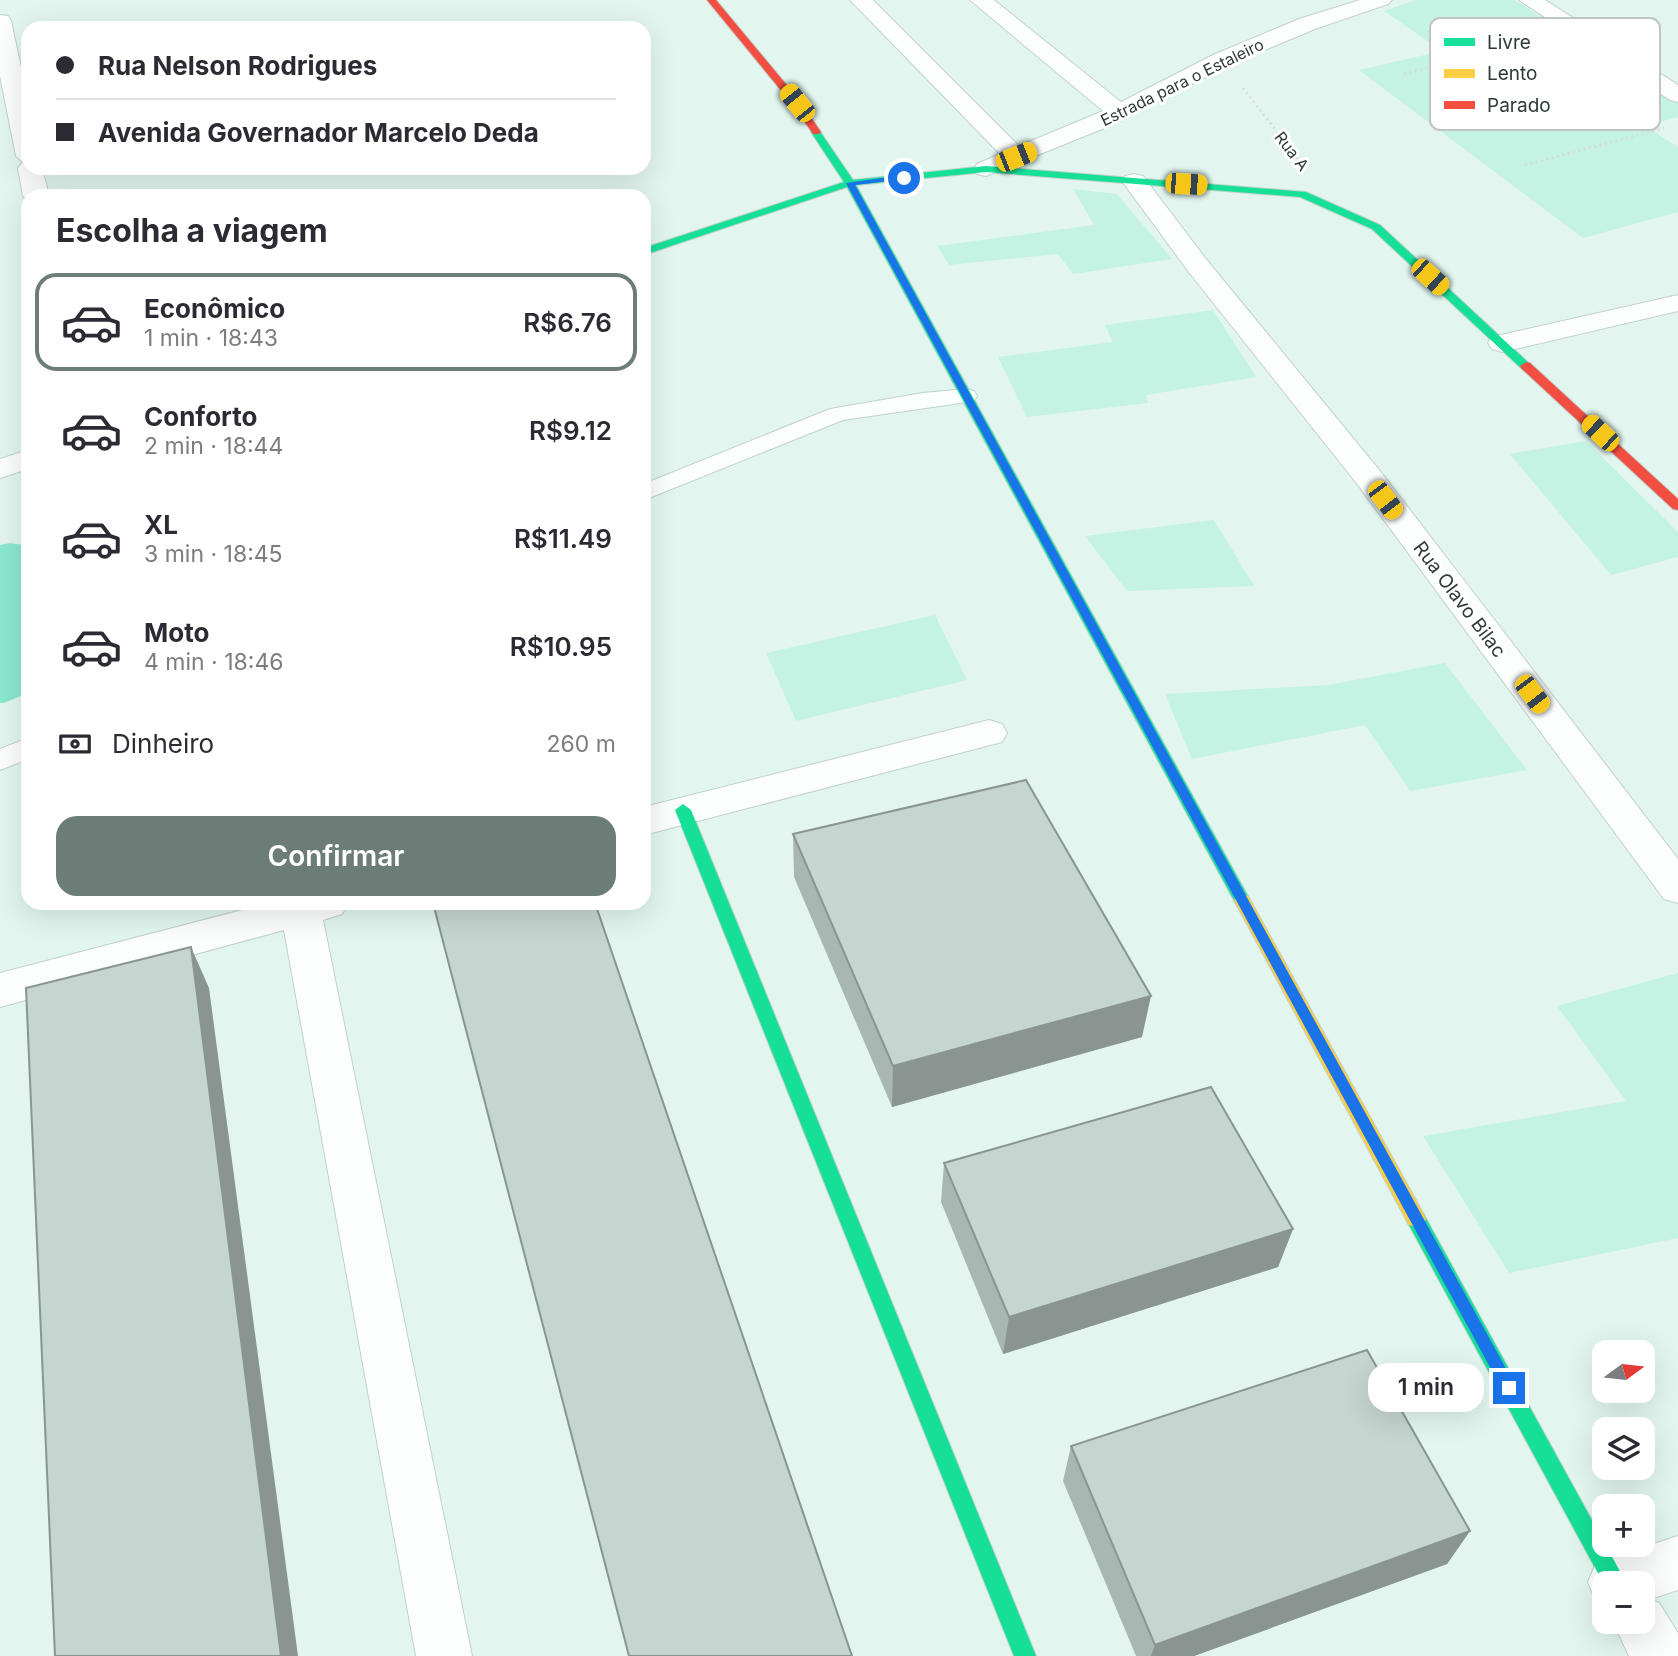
<!DOCTYPE html>
<html lang="pt">
<meta charset="utf-8">
<style>
:root{--surface:#fff;--page:#f2f2f3;--text:#2b2b33;--muted:#7c7c81;--line:#e1e1e2;--accent:#6c7c77}
body{margin:0;font-family:Inter,sans-serif;background:var(--page);color:var(--text);height:100vh;display:flex;flex-direction:column;font-size:26px;white-space:nowrap}
*{box-sizing:border-box;margin:0}
p{font-size:23px;color:var(--muted)}
.icon{flex:none;width:38px;height:38px;fill:none;stroke:currentColor;stroke-width:2;stroke-linecap:round;stroke-linejoin:round}
.map{position:relative;flex:1;overflow:hidden}
.panel{position:absolute;left:21px;top:189px;width:630px;height:721px;display:flex;flex-direction:column;background:var(--surface);border-radius:21px;box-shadow:0 7px 28px #0002}
.panel>*{flex:none}
.top-card{position:absolute;left:21px;top:21px;width:630px;height:154px;border-radius:21px;box-shadow:0 7px 28px #0002;display:grid;align-content:center;height:154px;padding:0 35px;background:var(--surface)}
.needle{width:46px;rotate:75deg}
.tools{position:absolute;left:1592px;top:1340px;display:grid;gap:14px}
.tools a{display:grid;place-items:center;width:63px;height:63px;border-radius:14px;background:var(--surface);box-shadow:0 7px 28px #0002;font-size:35px}
.end{position:absolute;width:32px;height:32px;margin:-16px;border:9px solid #1a73e8;background:#fff;box-shadow:0 0 0 4px #fff}
.from{border-radius:50%}
.bubble{position:absolute;height:49px;border-radius:21px;background:var(--surface);box-shadow:0 7px 28px #0002;font-size:23px;font-weight:600;line-height:49px;text-align:center}
.car{position:absolute;width:21px;height:42px;margin:-21px -10px;border-radius:9px;box-shadow:0 0 5px 2px #0007;background:linear-gradient(#f5c518 24%,#345 0 40%,#f5c518 0 76%,#345 0 86%,#f5c518 0)}
.top-card b{display:flex;align-items:center;gap:24px;height:66px;font-size:26px}
.top-card b+b{border-top:2px solid var(--line)}
.top-card i{width:18px;height:18px;background:var(--text)}
ul{padding:0;list-style:none}
li{display:flex;align-items:center;gap:21px;height:98px;margin:0 14px 10px;padding:0 21px;border:4px solid transparent;border-radius:21px}
li div{flex:1}
li b{display:block;font-size:26px}
li em{font-style:normal;font-weight:600}
li.on{border-color:var(--accent)}
li>.icon{width:63px;height:63px;stroke-width:1.5}
h2{padding:0 35px;font-size:32px;line-height:84px}
.pay{display:flex;align-items:center;gap:18px;height:77px;padding:0 35px;font-size:26px}
.pay p{margin-inline-start:auto}
.action{display:flex;gap:14px;margin-top:auto;padding:14px 35px}
.action a{flex:1;height:80px;border-radius:21px;background:var(--accent);color:#fff;font-size:28px;font-weight:600;line-height:80px;text-align:center}
.map>svg:first-child{display:block}
.green{fill:#c4f2e3}
.water{fill:#8ce7ce}
.lines{fill:none;stroke-linecap:round;stroke-linejoin:round}
.lane-casing{stroke:#c2d1cc;stroke-width:2}
.street-casing{stroke:#c2d1cc;stroke-width:2}
.fast-casing{stroke:#c2d1cc;stroke-width:2}
.slow-casing{stroke:#c2d1cc;stroke-width:2}
.jam-casing{stroke:#c2d1cc;stroke-width:2}
.path{stroke:#d5dcda;stroke-width:2.5;stroke-dasharray:2 3.5;stroke-linecap:butt}
.lane{fill:#fbfefd;fill-rule:evenodd}
.street{fill:#fbfefd;fill-rule:evenodd}
.fast{fill:#16e098;fill-rule:evenodd}
.slow{fill:#ffcf43;fill-rule:evenodd}
.jam{fill:#f24e42;fill-rule:evenodd}
.wall{fill:#a9b7b3}
.shaded-wall{fill:#8a9592}
.building{fill:#c5d5d0;stroke:#8a9592;stroke-width:2}
.route{fill:#1a73e8}
.labels{text-anchor:middle;stroke-width:6;stroke-linejoin:round;paint-order:stroke}
.far-street-label{font-size:16px;fill:#2d3b36;stroke:#fff}
.street-label{font-size:19px;fill:#2d3b36;stroke:#fff}
.key{fill:#fff;stroke:#c0c4c3;stroke-width:2}
.key-label{font-size:19px;fill:#2d3b36}
</style>
<div class="map">
<svg width="1678" height="1656" viewBox="0 0 1678 1656">
<rect width="100%" height="100%" fill="#e2f6ef"/>
<path class="green" d="M1415 0H1515L1678 103V117L1645 126 1678 147V212L1583 238 1359 70 1442 51 1384 11Z
M1073 189 1117 194 1172 259 1073 274 1058 254 949 265 937 246 1094 225Z
M1213 310 1256 377 1146 395 1148 403 1027 417 998 357 1113 342 1105 325Z
M1586 441 1678 532V557L1611 575 1510 454Z
M1214 520 1254 586 1127 591 1085 536Z
M935 615 967 680 796 721 766 653Z
M1445 663 1527 770 1410 791 1365 725 1192 759 1165 694 1328 685Z
M1678 973V1238L1509 1273 1423 1136 1626 1101 1557 1006Z"/>
<path class="water" d="M10 543 28 546V693L4 703H0V545Z"/>
<g class="lines">
<defs>
<path id="lane" d="M966 389 974 391 977 396 974 401 843 420 644 500V484L830 409 923 393Z
M28 738V759L0 770V749Z"/>
<path id="street" d="M850 0H873L1019 146 1103 111 970 0H994L1121 102 1213 55 1299 19 1360 0H1392L1388 4 1315 29 1229 65 1112 125 986 176 977 174 974 169 977 164 1000 154Z
M1519 0H1545L1678 85V102L1670 100Z
M0 15 8 16 11 21 28 100V168H42L49 196H28V202L23 196 18 168 23 162 16 156 0 76Z
M1134 174 1143 176 1206 259 1380 471 1678 859V903L1664 899 1358 485 1188 271 1122 181 1125 176Z
M1678 295V311L1502 352 1492 349 1488 343 1492 337Z
M28 450V469L0 478V459Z
M989 720 1002 724 1007 733 1002 742 644 835V807Z
M269 903H348L342 914 323 920 472 1656H416L284 930 0 1007V973Z
M1678 1536V1590L1650 1599 1659 1603 1678 1633V1656H1629L1613 1622H1643V1584H1605V1605L1596 1601 1588 1582 1596 1563Z"/>
<path id="fast" d="M816 129 819 130 853 180 986 166 1306 192 1380 225 1532 366 1526 370 1522 369 1372 229 1300 197 986 172 856 185 1250 900 1248 904H1236L847 187 644 255V248L844 182 811 132Z
M683 804 691 810 1036 1656H1014L675 810Z
M1416 1211 1423 1213 1627 1584 1605 1586 1409 1225 1406 1219 1409 1213Z"/>
<path id="slow" d="M1242 894 1248 896 1423 1213 1426 1219 1423 1225 1416 1227 1409 1225 1234 900 1236 896Z"/>
<path id="jam" d="M707 0H716L800 101 821 132 819 134H813L793 105Z
M1526 362 1530 363 1678 499V510L1673 509 1522 369 1520 366Z"/>
</defs>
<use href="#lane" class="lane-casing"/>
<use href="#street" class="street-casing"/>
<use href="#fast" class="fast-casing"/>
<use href="#slow" class="slow-casing"/>
<use href="#jam" class="jam-casing"/>
<path class="path" d="M1404 74 1533 43
M1243 88 1298 159
M1525 165 1664 128"/>
<use href="#lane" class="lane"/>
<use href="#street" class="street"/>
<use href="#fast" class="fast"/>
<use href="#slow" class="slow"/>
<use href="#jam" class="jam"/>
</g>
<path class="wall" d="M793 834 1142 1037 892 1107 794 877Z
M944 1163 1293 1229 1278 1267 1003 1354 941 1202Z
M1071 1446 1470 1531 1447 1564 1194 1656H1136L1063 1481Z"/>
<path class="shaded-wall" d="M191 947 209 988 298 1656H281Z
M1151 996 1142 1037 892 1107 893 1066Z
M1293 1229 1278 1267 1003 1354 1009 1317Z
M1470 1531 1447 1564 1194 1656H1151L1155 1645Z"/>
<path class="building" d="M1026 780 1151 996 893 1066 793 834Z
M433 903H595L852 1656H629Z
M191 947 281 1656H55L26 988Z
M1211 1087 1293 1229 1009 1317 944 1163Z
M1367 1350 1470 1531 1155 1645 1071 1446Z"/>
<path class="route" d="M904 175 907 179 855 185 1514 1383 1517 1388 1514 1393H1504L846 183Z"/>
<g class="labels">
<g class="far-street-label">
<text transform="translate(1182 82) rotate(-26)" y="6">Estrada para o Estaleiro</text>
<text transform="translate(1292 151) rotate(52)" y="6">Rua A</text>
</g>
<g class="street-label">
<text transform="translate(1460 599) rotate(53)" y="7">Rua Olavo Bilac</text>
</g>
</g>
<rect x="1430" y="18" width="230" height="112" rx="10" class="key"/>
<rect x="1444" y="38" width="31" height="8" fill="#16e098"/>
<rect x="1444" y="69" width="31" height="9" fill="#ffcf43"/>
<rect x="1444" y="101" width="31" height="8" fill="#f24e42"/>
<g class="key-label">
<text x="1487" y="49">Livre</text>
<text x="1487" y="80">Lento</text>
<text x="1487" y="112">Parado</text>
</g>
</svg>
<div class="tools">
<a><svg class="needle" viewBox="-14 -14 28 28"><path d="M0-13l5 13h-10z" fill="#e53935"/><path d="M0 13l5-13h-10z" fill="#7c7c81"/></svg></a>
<a><svg class="icon" aria-label="layers" viewBox="0 0 24 24"><path d="M12 4l9 5-9 5-9-5zM3 14l9 5 9-5"/></svg></a>
<a>+</a>
<a>−</a>
</div>
<i class="end from" style="left:904px;top:178px"></i>
<i class="end" style="left:1509px;top:1388px"></i>
<div class="bubble" style="left:1368px;top:1363px;width:116px">1 min</div>
<i class="car" style="left:797px;top:103px;rotate:321deg"></i>
<i class="car" style="left:1016px;top:157px;rotate:68deg"></i>
<i class="car" style="left:1186px;top:184px;rotate:93deg"></i>
<i class="car" style="left:1430px;top:277px;rotate:132deg"></i>
<i class="car" style="left:1600px;top:433px;rotate:313deg"></i>
<i class="car" style="left:1385px;top:500px;rotate:143deg"></i>
<i class="car" style="left:1532px;top:694px;rotate:143deg"></i>
<div class="top-card">
<b><i class="from"></i>Rua Nelson Rodrigues</b>
<b><i></i>Avenida Governador Marcelo Deda</b>
</div>
<section class="panel">
<h2>Escolha a viagem</h2>
<ul>
<li class="on"><svg class="icon" aria-label="car" viewBox="0 0 24 24"><path d="M5 17H2v-5l4-1 3-4h7l3 4 3 1v5h-3M9 17h6M6 11h13"/><circle cx="7" cy="17" r="2"/><circle cx="17" cy="17" r="2"/></svg><div><b>Econômico</b><p>1 min · 18:43</p></div><em>R$6.76</em></li>
<li><svg class="icon" aria-label="car" viewBox="0 0 24 24"><path d="M5 17H2v-5l4-1 3-4h7l3 4 3 1v5h-3M9 17h6M6 11h13"/><circle cx="7" cy="17" r="2"/><circle cx="17" cy="17" r="2"/></svg><div><b>Conforto</b><p>2 min · 18:44</p></div><em>R$9.12</em></li>
<li><svg class="icon" aria-label="car" viewBox="0 0 24 24"><path d="M5 17H2v-5l4-1 3-4h7l3 4 3 1v5h-3M9 17h6M6 11h13"/><circle cx="7" cy="17" r="2"/><circle cx="17" cy="17" r="2"/></svg><div><b>XL</b><p>3 min · 18:45</p></div><em>R$11.49</em></li>
<li><svg class="icon" aria-label="car" viewBox="0 0 24 24"><path d="M5 17H2v-5l4-1 3-4h7l3 4 3 1v5h-3M9 17h6M6 11h13"/><circle cx="7" cy="17" r="2"/><circle cx="17" cy="17" r="2"/></svg><div><b>Moto</b><p>4 min · 18:46</p></div><em>R$10.95</em></li>
</ul>
<div class="pay"><svg class="icon" aria-label="cash" viewBox="0 0 24 24"><path d="M3 7h18v10H3z"/><circle cx="12" cy="12" r="2"/></svg>Dinheiro<p>260 m</p></div>
<div class="action"><a>Confirmar</a></div>
</section>
</div>
